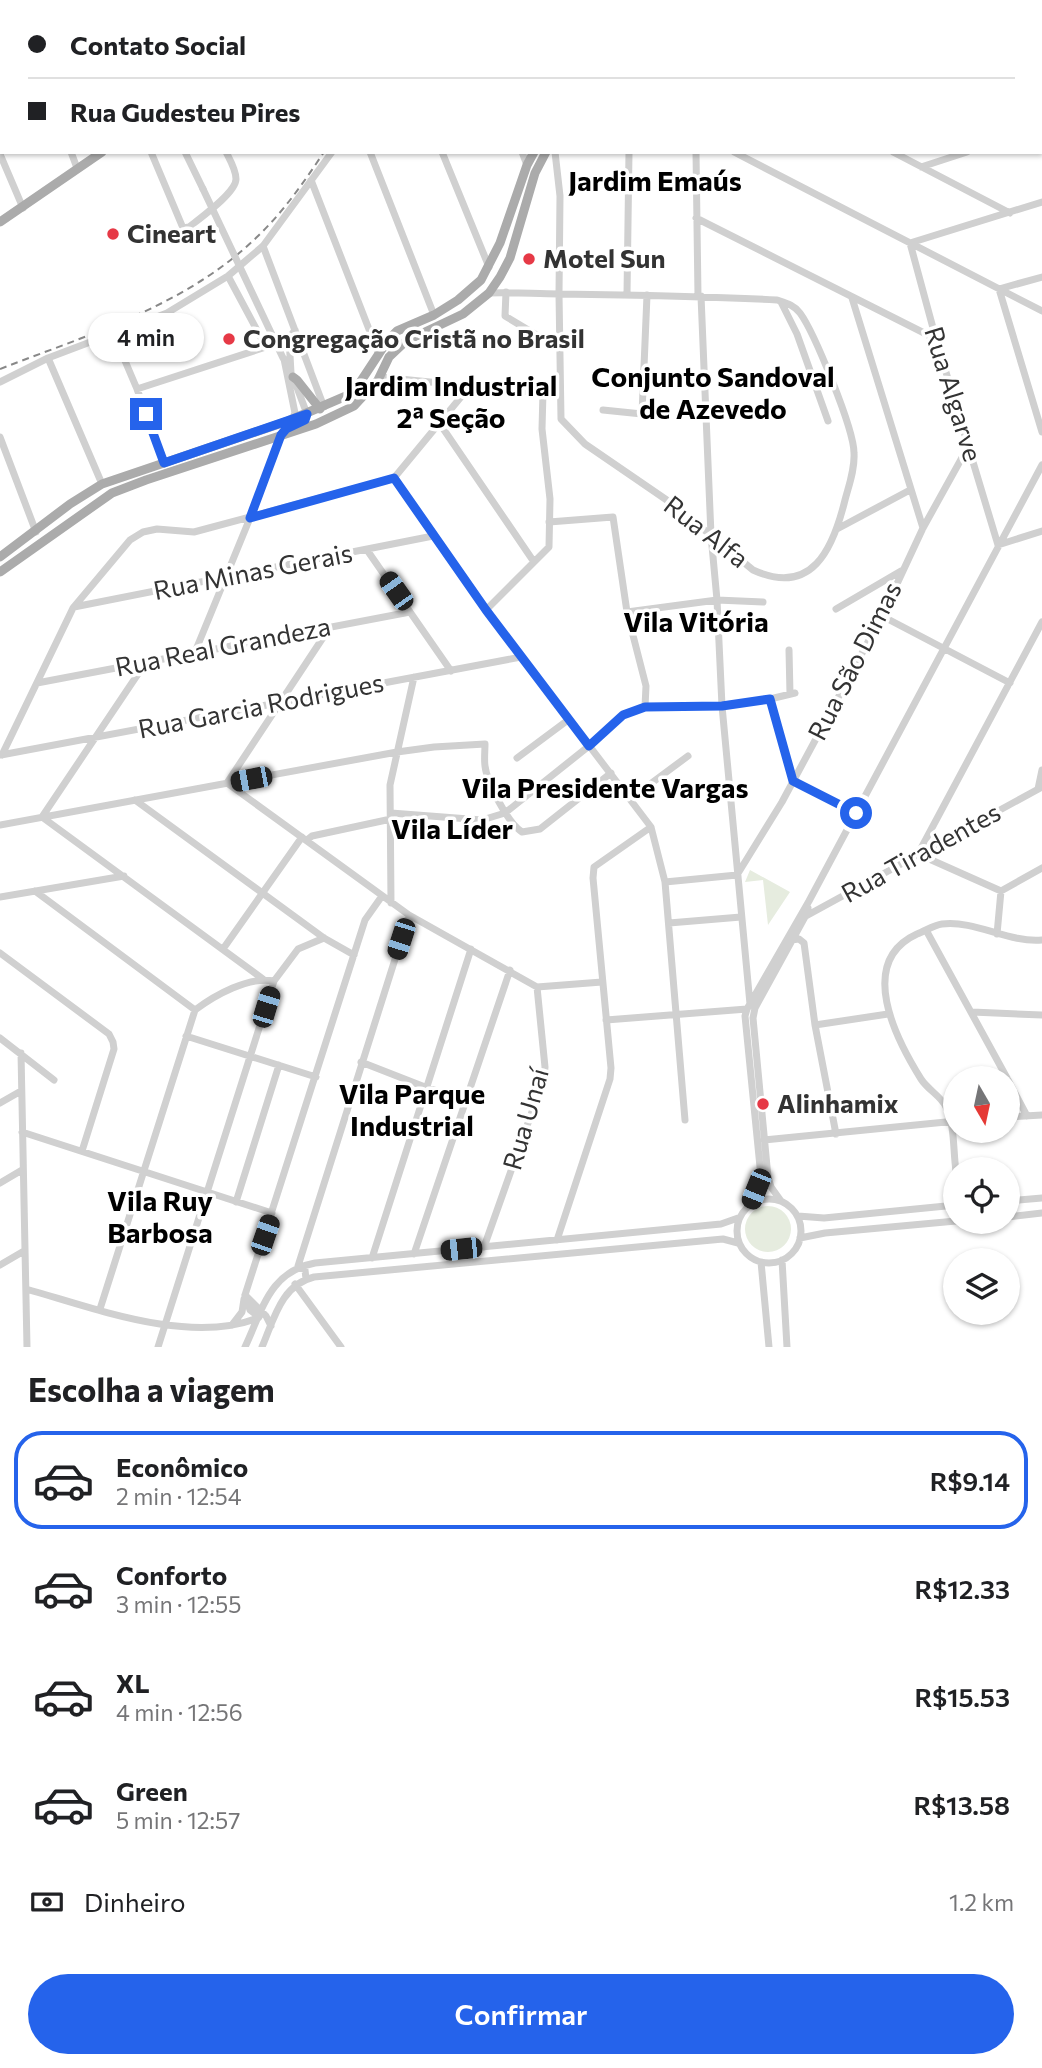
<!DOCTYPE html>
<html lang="pt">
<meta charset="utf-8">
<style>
:root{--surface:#fff;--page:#f6f6f6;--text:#202124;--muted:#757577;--line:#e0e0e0;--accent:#2563eb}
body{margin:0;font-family:Commissioner,sans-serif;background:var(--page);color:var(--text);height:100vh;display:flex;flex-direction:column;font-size:26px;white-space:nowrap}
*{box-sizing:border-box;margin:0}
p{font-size:23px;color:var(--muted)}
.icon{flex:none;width:38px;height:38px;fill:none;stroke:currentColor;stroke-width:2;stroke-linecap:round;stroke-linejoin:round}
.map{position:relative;height:1347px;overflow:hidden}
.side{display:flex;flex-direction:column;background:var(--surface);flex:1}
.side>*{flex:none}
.banner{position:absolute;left:0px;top:0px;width:1043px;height:154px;box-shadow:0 2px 5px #0004;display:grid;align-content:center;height:154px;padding:0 28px;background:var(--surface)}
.needle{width:46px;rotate:171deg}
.controls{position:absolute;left:943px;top:1066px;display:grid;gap:14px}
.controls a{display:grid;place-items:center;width:77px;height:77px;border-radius:50%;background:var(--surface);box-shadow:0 2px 5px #0004;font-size:35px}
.end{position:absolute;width:32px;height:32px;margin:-16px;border:9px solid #2563eb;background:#fff;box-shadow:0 0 0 4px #fff}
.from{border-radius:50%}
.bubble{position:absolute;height:49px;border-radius:24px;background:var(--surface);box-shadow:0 2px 5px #0004;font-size:23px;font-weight:600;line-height:49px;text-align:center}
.car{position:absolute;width:21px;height:42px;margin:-21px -10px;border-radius:9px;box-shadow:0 0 5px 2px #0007;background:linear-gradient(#222 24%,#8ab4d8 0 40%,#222 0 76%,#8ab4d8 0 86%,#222 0)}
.banner b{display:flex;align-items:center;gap:24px;height:66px;font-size:26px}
.banner b+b{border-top:2px solid var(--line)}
.banner i{width:18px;height:18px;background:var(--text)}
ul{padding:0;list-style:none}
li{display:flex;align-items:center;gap:21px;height:98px;margin:0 14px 10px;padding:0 14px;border:4px solid transparent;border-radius:28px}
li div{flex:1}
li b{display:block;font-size:26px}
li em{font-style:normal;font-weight:600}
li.active{border-color:var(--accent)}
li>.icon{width:63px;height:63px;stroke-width:1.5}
h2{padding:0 28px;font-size:32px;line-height:84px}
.pay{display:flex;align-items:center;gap:18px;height:77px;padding:0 28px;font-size:26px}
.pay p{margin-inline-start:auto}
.primary-button{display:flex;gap:14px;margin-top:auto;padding:14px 28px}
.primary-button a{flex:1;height:80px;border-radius:42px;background:var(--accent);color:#fff;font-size:28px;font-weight:600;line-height:80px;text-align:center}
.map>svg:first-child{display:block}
.green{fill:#e6ecdf}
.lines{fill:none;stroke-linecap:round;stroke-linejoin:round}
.minor{stroke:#d0d0d0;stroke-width:7}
.major{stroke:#ababab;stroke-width:9}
.rail{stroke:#888;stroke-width:2;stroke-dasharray:7 5;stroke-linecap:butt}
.minor-bridge{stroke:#d0d0d0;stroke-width:7}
.route{stroke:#2563eb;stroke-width:9}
.poi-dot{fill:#e63946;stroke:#fff;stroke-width:2.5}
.labels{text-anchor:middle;stroke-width:7;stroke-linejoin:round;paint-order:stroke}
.poi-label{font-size:26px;font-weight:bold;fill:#333;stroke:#fff;text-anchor:start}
.street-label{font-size:26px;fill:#333;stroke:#fff}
.neighbourhood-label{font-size:28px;font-weight:bold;fill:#000;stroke:#fff}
</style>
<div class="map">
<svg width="1042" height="1347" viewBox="0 0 1042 1347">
<rect width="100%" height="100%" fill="#fff"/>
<path class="green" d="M750 870 790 892 768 925 763 880 745 882Z
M745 1229a23 23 0 1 1 46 0a23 23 0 1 1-46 0Z"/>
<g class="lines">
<path class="minor" d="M13 0 14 2
M91 0 92 2
M164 0 165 2
M236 0 237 2
M316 0 317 2
M533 0 534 2
M610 0 611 2
M695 0V2
M918 0 919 2
M942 0 944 2
M110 2 115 0
M463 2 466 0
M872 2 873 0
M897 2 899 0
M0 46 2 45
M1041 74H1042
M1041 128H1042
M71 152 77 168
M151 152 183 228 189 227C200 218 236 193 236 179 236 170 230 160 226 152
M185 152 203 189
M370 152 434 315
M442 152 489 267
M522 152 527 165
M696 152 698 296
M734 152 1042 311
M893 152 1010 213
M0 154 23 208
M921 167 967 152
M311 180 379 355
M1042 202 910 243 936 339 998 545 1042 531
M696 218 936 339
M263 246 324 407
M1042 277 999 289 1042 432
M506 292 505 316 560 349
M489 293C512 292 536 294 559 294 632 295 704 296 777 300 786 303 794 305 800 313 814 332 854 429 854 453 855 469 849 485 845 500 833 549 812 597 753 570L674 505 585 444 561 419 559 294 560 196 555 152
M627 294 629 152
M701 296 711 535 717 600 722 706 750 1004
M852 298 923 528
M781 302 797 334 828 421
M114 335 137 389 164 463
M48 358 102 484
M284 359 295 413 292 420
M291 373 289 338 295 330
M293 377 307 414
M380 377 560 395
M0 382 48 358 167 313 228 276 263 246 332 152
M137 389 266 347 228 276
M603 410 642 414 647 295
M440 424 534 562
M0 437 36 532
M394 478 486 610 651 827 665 882 685 1120
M549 522 613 517 627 612 646 686 645 707
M837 529 910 490
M367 550 451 671
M74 607 433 536
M836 609 901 571
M486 610 549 547 550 499 542 429 543 392
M627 612 717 600 763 602
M882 616 1010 683
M330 627 227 783 409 915 537 987 602 982
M789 650 790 694
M195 652 250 518 281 435
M146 662 42 817 263 979
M37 683 410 612
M770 699 793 781 856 813
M1 755 521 657
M2 755 73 608 130 540 143 532 157 529 194 532 394 478 470 386
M517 758 568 720
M1038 789 1042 770
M630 799 688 756
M135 800 324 938 354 955
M391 813 482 820 505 813 589 746 623 715 645 707 722 706 770 699 795 693
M0 825 397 752 434 747 485 744C485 751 484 759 485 766 487 783 508 823 522 832L540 829 611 773
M307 840 312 836 391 819
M665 882 737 875 782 802 882 616 923 528 969 445
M35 891 195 1010
M1001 891 918 854 1042 622
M1001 891 1042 868
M0 897 124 876
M391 903 390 785 414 677
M806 916 1042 787
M669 923 741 917
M926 930 1007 1078
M997 934 1001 891
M791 940 799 939 804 943 815 1025 836 1134
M223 949 302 837
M0 953 109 1034 113 1042 114 1049 82 1151
M972 1012 1042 1015
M606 1020 747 1009
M815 1025 888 1014
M186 1036 316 1077
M0 1038 54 1080
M21 1053 27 1347
M361 1062 425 1087 467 1100
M1008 1080 1027 1116
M0 1103 21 1091
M1008 1117 1042 1115
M22 1132 272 1213
M764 1140 956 1121
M956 1171C953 1151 955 1125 946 1107 941 1096 928 1090 921 1079 896 1039 856 962 917 934 925 931 934 925 942 924 976 920 1008 943 1042 940
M0 1183 22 1170
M737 1231a32 32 0 1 1 64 0a32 32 0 1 1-64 0Z
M781 1201 771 1187 768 1177 753 1018 755 1008 806 915 808 908
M1008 1201 1042 1198
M236 1202 279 1065
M751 1203 761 1177 745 1016 747 1009 809 901 1042 465
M798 1216 824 1218 956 1205
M1008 1217 1042 1213
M800 1238 825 1233 956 1221
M557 1240 610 1079 611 1068 593 878 594 867 651 827
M484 1247 544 1078 545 1067 537 987
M414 1254 510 970
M372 1258 471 949
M782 1260 787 1347
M761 1262 769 1347
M0 1265 24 1251
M306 1279 305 1270 298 1266 409 915
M295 1284 341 1347
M26 1289C94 1308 189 1345 258 1318
M245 1295 266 1316 271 1326
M100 1309 195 1010C215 995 249 976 274 981
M259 1317 250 1310 245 1295 365 920 382 896
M232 1325 242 1312 244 1299
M158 1347 274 981 298 949 324 938
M245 1347C263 1309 269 1272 315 1263L721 1224 738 1218
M262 1347C274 1319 281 1285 314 1277L723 1239 738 1243"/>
<path class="major" d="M288 2 289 0
M731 2 732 0
M744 2 745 0
M0 222 102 152
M293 377 297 380 320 409
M0 557 70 504 102 484 288 421 346 396 359 384 388 340 397 331 434 315 458 300 481 280 500 243 527 165 534 152
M0 572 112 493 146 480 316 424 354 406 378 380 389 357 406 341 463 314 489 293 500 277 510 258 535 173 546 152"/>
<path class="rail" d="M435 2 437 0
M0 369C90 334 188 305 258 236 284 211 304 182 324 152"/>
<path class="minor-bridge" d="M203 189 283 358"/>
</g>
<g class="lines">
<path class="route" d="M146 414 164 463 307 414 305 420 286 429 281 435 250 518 394 478 486 610 589 746 623 715 645 707 722 706 770 699 793 781 856 813"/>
</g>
<g class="poi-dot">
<circle cx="113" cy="234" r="7"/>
<circle cx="529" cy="259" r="7"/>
<circle cx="229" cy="339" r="7"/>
<circle cx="763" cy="1104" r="7"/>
</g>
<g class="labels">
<g class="poi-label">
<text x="127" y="243">Cineart</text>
<text x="543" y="268">Motel Sun</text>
<text x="243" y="348">Congregação Cristã no Brasil</text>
<text x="777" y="1113">Alinhamix</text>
</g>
<g class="street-label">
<text transform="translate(953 394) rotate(73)" y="9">Rua Algarve</text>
<text transform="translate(706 532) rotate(38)" y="9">Rua Alfa</text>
<text transform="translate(253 572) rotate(-11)" y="9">Rua Minas Gerais</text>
<text transform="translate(223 647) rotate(-11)" y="9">Rua Real Grandeza</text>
<text transform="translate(855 661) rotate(-63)" y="9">Rua São Dimas</text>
<text transform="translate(261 706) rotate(-11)" y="9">Rua Garcia Rodrigues</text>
<text transform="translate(921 853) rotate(-29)" y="9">Rua Tiradentes</text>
<text transform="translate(526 1119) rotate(-74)" y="9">Rua Unaí</text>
</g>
<g class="neighbourhood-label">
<text x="655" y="191">Jardim Emaús</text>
<text x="713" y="387">Conjunto Sandoval<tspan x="713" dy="32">de Azevedo</tspan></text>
<text x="451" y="396">Jardim Industrial<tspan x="451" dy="32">2ª Seção</tspan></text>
<text x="696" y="632">Vila Vitória</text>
<text x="605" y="798">Vila Presidente Vargas</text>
<text x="452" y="839">Vila Líder</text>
<text x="412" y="1104">Vila Parque<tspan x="412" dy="32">Industrial</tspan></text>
<text x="160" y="1211">Vila Ruy<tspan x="160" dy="32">Barbosa</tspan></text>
</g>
</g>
</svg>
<div class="controls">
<a><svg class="needle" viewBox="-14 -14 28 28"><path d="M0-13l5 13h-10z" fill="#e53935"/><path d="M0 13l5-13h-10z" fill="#757577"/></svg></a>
<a><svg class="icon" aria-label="locate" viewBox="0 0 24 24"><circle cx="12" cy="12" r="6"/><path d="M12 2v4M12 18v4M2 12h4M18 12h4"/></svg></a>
<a><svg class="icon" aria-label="layers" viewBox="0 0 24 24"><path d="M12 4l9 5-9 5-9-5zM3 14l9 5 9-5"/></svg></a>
</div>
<i class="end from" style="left:856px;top:813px"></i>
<i class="end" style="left:146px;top:414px"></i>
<div class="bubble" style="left:88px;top:313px;width:116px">4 min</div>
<i class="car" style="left:396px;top:591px;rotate:325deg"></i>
<i class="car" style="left:251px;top:779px;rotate:259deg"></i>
<i class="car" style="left:401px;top:939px;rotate:198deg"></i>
<i class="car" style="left:266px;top:1007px;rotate:17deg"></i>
<i class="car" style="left:756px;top:1189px;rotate:202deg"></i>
<i class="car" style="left:265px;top:1235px;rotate:19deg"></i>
<i class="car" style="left:461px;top:1249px;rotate:264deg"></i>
<div class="banner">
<b><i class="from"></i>Contato Social</b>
<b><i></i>Rua Gudesteu Pires</b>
</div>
</div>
<section class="side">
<h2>Escolha a viagem</h2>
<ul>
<li class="active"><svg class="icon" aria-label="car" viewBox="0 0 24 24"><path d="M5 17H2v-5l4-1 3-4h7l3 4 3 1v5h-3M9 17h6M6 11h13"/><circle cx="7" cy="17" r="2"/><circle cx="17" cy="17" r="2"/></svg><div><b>Econômico</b><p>2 min · 12:54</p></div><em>R$9.14</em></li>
<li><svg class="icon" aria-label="car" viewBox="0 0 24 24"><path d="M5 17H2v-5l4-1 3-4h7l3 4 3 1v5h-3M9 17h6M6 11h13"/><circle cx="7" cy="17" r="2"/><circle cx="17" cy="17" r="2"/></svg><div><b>Conforto</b><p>3 min · 12:55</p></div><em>R$12.33</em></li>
<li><svg class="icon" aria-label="car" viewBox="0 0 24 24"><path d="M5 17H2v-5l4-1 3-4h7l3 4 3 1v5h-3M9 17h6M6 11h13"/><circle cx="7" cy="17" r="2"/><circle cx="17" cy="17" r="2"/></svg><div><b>XL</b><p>4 min · 12:56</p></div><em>R$15.53</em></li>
<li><svg class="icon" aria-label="car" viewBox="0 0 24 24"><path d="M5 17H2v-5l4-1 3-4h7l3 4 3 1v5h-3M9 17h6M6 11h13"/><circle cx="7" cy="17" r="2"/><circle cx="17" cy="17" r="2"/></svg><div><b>Green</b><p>5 min · 12:57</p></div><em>R$13.58</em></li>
</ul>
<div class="pay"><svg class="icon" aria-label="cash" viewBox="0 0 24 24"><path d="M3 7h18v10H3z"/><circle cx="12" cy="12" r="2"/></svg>Dinheiro<p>1.2 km</p></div>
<div class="primary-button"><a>Confirmar</a></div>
</section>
